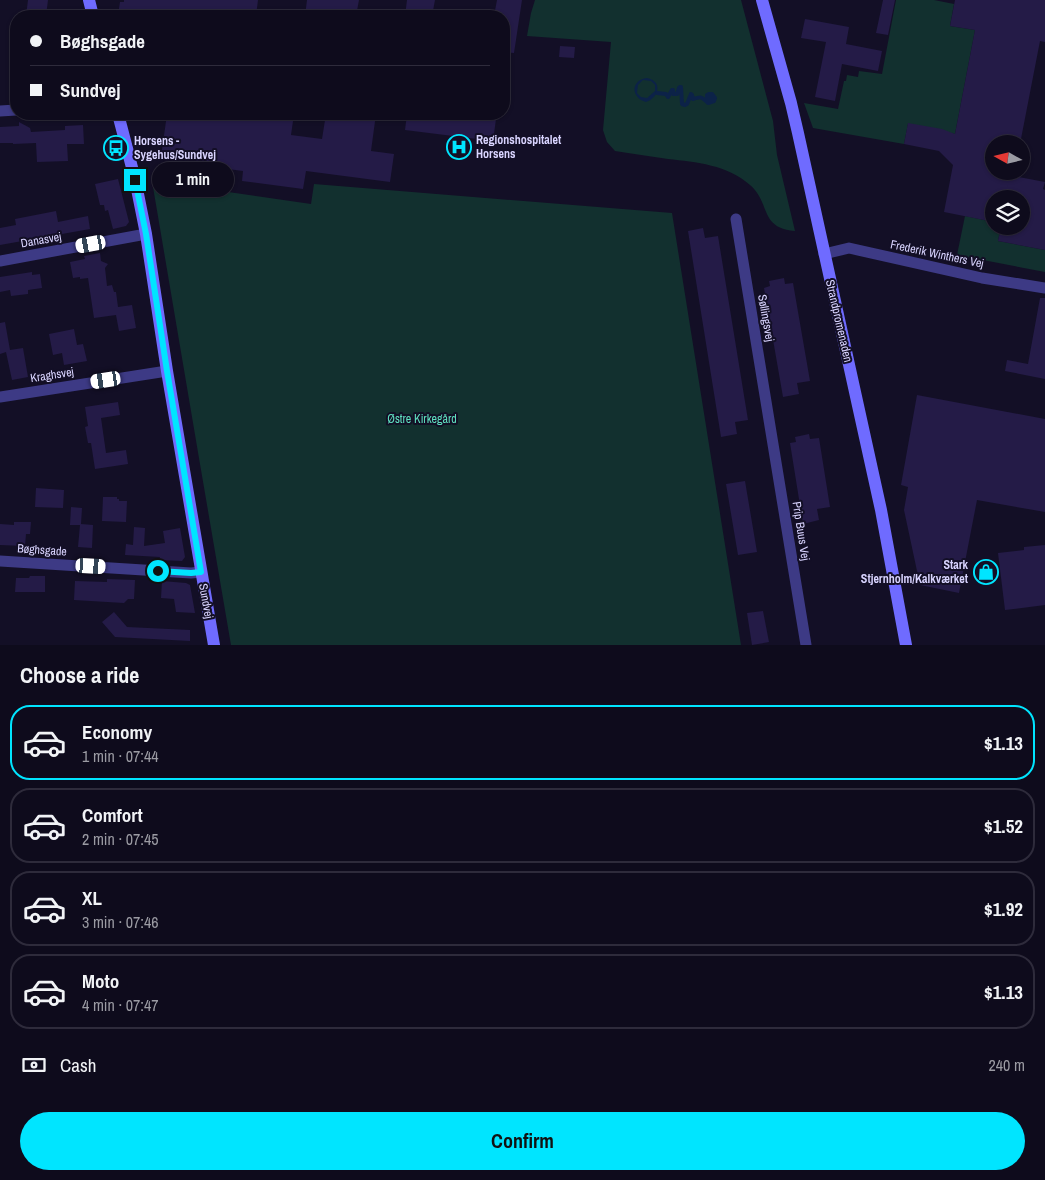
<!DOCTYPE html>
<meta charset="utf-8">
<style>
:root{--surface:#0e0b1c;--page:#171425;--text:#f1f3f6;--muted:#9b9ba3;--line:#2e2b3b;--accent:#00e5ff}
body{margin:0;font-family:"Archivo Narrow",sans-serif;background:var(--page);color:var(--text);height:100vh;display:flex;flex-direction:column;font-size:19px;white-space:nowrap}
*{box-sizing:border-box;margin:0}
p{font-size:16px;color:var(--muted)}
.icon{flex:none;width:28px;height:28px;fill:none;stroke:currentColor;stroke-width:2;stroke-linecap:round;stroke-linejoin:round}
.map{position:relative;height:645px;overflow:hidden}
.details{display:flex;flex-direction:column;background:var(--surface);flex:1}
.details>*{flex:none}
.banner{position:absolute;left:10px;top:10px;width:500px;height:110px;border-radius:20px;box-shadow:0 1px 4px #0004,0 0 0 1px var(--line);display:grid;align-content:center;height:110px;padding:0 20px;background:var(--surface)}
.needle{width:32px;rotate:278deg}
.buttons{position:absolute;left:985px;top:135px;display:grid;gap:10px}
.buttons a{display:grid;place-items:center;width:45px;height:45px;border-radius:50%;background:var(--surface);box-shadow:0 1px 4px #0004,0 0 0 1px var(--line);font-size:25px}
.end{position:absolute;width:22px;height:22px;margin:-11px;border:6px solid #00e5ff;background:#111;box-shadow:0 0 0 2px #111}
.from{border-radius:50%}
.bubble{position:absolute;height:35px;border-radius:18px;background:var(--surface);box-shadow:0 1px 4px #0004,0 0 0 1px var(--line);font-size:16px;font-weight:700;line-height:35px;text-align:center}
.car{position:absolute;width:15px;height:30px;margin:-15px -8px;border-radius:6px;box-shadow:0 0 4px 1px #0007;background:linear-gradient(#fff 24%,#345 0 40%,#fff 0 76%,#345 0 86%,#fff 0)}
.banner b{display:flex;align-items:center;gap:18px;height:48px;font-size:19px}
.banner b+b{border-top:1px solid var(--line)}
.banner i{width:12px;height:12px;background:var(--text)}
ul{padding:0;list-style:none}
li{display:flex;align-items:center;gap:15px;height:75px;margin:0 10px 8px;padding:0 10px;border:2px solid var(--line);border-radius:20px}
li div{flex:1}
li b{display:block;font-size:19px}
li em{font-style:normal;font-weight:700}
li.selected{border-color:var(--accent)}
li>.icon{width:45px;height:45px;stroke-width:1.5}
h2{padding:0 20px;font-size:22px;line-height:60px}
.pay{display:flex;align-items:center;gap:12px;height:55px;padding:0 20px;font-size:19px}
.pay p{margin-inline-start:auto}
.action{display:flex;gap:10px;margin-top:auto;padding:10px 20px}
.action a{flex:1;height:58px;border-radius:30px;background:var(--accent);color:#111;font-size:20px;font-weight:700;line-height:58px;text-align:center}
.map>svg:first-child{display:block}
.green{fill:#12302f}
.water{fill:#0c2248;fill-rule:evenodd}
.lines{fill:none;stroke-linecap:round;stroke-linejoin:round}
.stream{stroke:#0c2248;stroke-width:4}
.building{fill:#241b47}
.street{stroke:#3d3a85;stroke-width:11}
.secondary{stroke:#6f6bff;stroke-width:12}
.route{stroke:#00e5ff;stroke-width:6}
.labels{text-anchor:middle;stroke-width:4;stroke-linejoin:round;paint-order:stroke}
.poi-label{font-size:12px;font-weight:bold;fill:#d9d4ff;stroke:#130f26;text-anchor:start}
.street-label{font-size:12px;fill:#d9d4ff;stroke:#130f26}
.park-label{font-size:12px;fill:#5fe0c0;stroke:#130f26}
</style>
<div class="map">
<svg width="1045" height="645" viewBox="0 0 1045 645">
<rect width="100%" height="100%" fill="#130f26"/>
<path class="green" d="M535 0H741L773 121 777 155 795 231C759 228 771 203 750 185 728 165 696 162 668 159 650 156 632 154 615 151L607 142 603 130 611 42 527 36 531 13Z
M896 0H934L954 4 950 26 975 30 955 134 908 124 904 144 813 128 804 103 838 109 844 81H846L847 75 858 77 859 71 882 74Z
M152 181 311 204 314 184 672 213 741 645H231L200 464Z
M965 216 994 222V226H1001L998 241 1045 250V272L957 255Z"/>
<path class="water" d="M647 78C663 81 659 98 646 102 631 98 630 80 647 78ZM643 80 651 81 655 85V91L647 98 641 97 637 93 638 85Z"/>
<g class="lines">
<path class="stream" d="M657 93 666 94 668 97 672 90H673V94H677L679 88 680 87H681L682 104 685 105 687 104 691 94 692 95 693 99C703 96 701 97 708 103L714 101 715 98 712 94H709L707 95V100H711L712 96 711 95 709 97V98H711"/>
</g>
<path class="building" d="M28 0H48L46 16H26Z
M124 0H258L256 16H126L118 15 120 2H124Z
M307 0H359L356 16H305Z
M407 0H435L432 16H405Z
M497 0H522L514 53 504 52V16H494Z
M883 0H895L888 35 876 33Z
M955 0H1045V42L1040 41 1020 144H994V171H1015L1014 176 1045 182 1043 189 1045 190V250L998 241 1001 226H1021V199H994V222L944 212 953 165 939 151 904 144 908 123 942 129 955 134 975 30 950 26Z
M805 19 849 27 846 44 882 51 878 71 842 64 835 101 815 97 826 42 801 38Z
M560 46 575 47 574 58 559 57Z
M167 114H294L291 135 322 139 326 114H376L371 151 394 154 390 182 306 171 303 189 242 181 243 171 205 166 206 163 161 157Z
M407 114H451L496 119 493 141 405 130Z
M19 122 30 128 31 132 65 130V126L83 125 84 144H67L68 161 37 162 36 143 13 144V143H0V127L19 126Z
M118 179 129 222 126 226 113 229 108 210 105 211 104 205H100L95 184Z
M56 211 58 222 88 216 90 229 0 245V228L16 225 15 219Z
M703 228 705 238 718 236 748 420 735 422 737 434 721 437 688 231Z
M100 253 101 261 108 264 105 268 107 286 112 285 114 292H116L118 307 132 305 136 328 119 331 116 315 94 318 88 278 80 279V277L73 278 70 262 85 259 84 256Z
M32 272V275L40 274 42 288 28 290V294L11 296 10 290 0 292V277Z
M784 278 785 284 793 283 810 381 797 383 799 394 783 397 764 288 770 286 769 281Z
M1040 298H1045V379L1005 371 1007 360 1028 364Z
M5 322 10 350 23 348 28 377 12 380 6 352 0 354V323Z
M74 329 77 345 83 344 87 361 64 365 62 353 53 355 49 334Z
M917 395 1045 419V512L977 500 959 593 920 585 904 510 908 487 901 485Z
M118 402 120 415 101 418 106 453 126 450 128 464 95 469 91 443H88L85 427 88 426 85 407Z
M809 434 810 439 819 438 830 507 817 509 819 520 803 524 790 443 796 442 795 437Z
M745 481 757 552 738 555 726 484Z
M36 488 64 490 63 508 35 507Z
M103 497H117V499H119V501H127L126 522 102 521Z
M71 507 82 508 81 524 93 525 92 548 78 547 80 525H70Z
M14 522H31L30 534H26L25 546 0 545V524L14 525Z
M134 527 145 528 144 546 165 543 163 531 180 528 185 557 182 561 159 560 160 557 125 555 126 544 133 545Z
M1045 545V605L1005 610 998 553 1024 550V547Z
M30 576H45V592H15L16 578H29Z
M107 579 135 580 134 599H128L124 603 74 600 75 581 107 582Z
M162 581 186 583 190 585 195 613 176 612 174 599 161 598Z
M763 611 769 642 752 645 747 613Z
M114 612 127 627 190 630V641L115 637 102 622Z"/>
<g class="lines">
<path class="street" d="M0 111 16 110
M736 219 806 645
M824 254 849 248 982 278 1045 288
M0 261 146 234
M0 397 167 371
M0 561 191 573 201 572"/>
<path class="secondary" d="M89 0 93 16
M762 0 791 103 798 133 881 510 906 645
M118 114 135 179 146 234 167 371 214 645"/>
</g>
<g class="lines">
<path class="route" d="M135 180 146 234 167 371 201 572 191 573 158 571"/>
</g>
<defs>
<symbol id="hospital-ring" viewBox="-11 -11 22 22"><circle r="9.5" fill="#130f26" stroke="#00e5ff" stroke-width="1.5"/><path d="M-5-5h3v3.5h4V-5h3V5h-3V1.5h-4V5h-3Z" fill="#00e5ff"/></symbol>
<symbol id="bus-ring" viewBox="-11 -11 22 22"><circle r="9.5" fill="#130f26" stroke="#00e5ff" stroke-width="1.5"/><path d="M-5-6H5V4H4V6H2V4H-2V6H-4V4H-5ZM-3.5-4V0h7V-4ZM-3.5 1.2v1.5H-2V1.2ZM2 1.2v1.5H3.5V1.2Z" fill="#00e5ff"/></symbol>
<symbol id="shop-ring" viewBox="-11 -11 22 22"><circle r="9.5" fill="#130f26" stroke="#00e5ff" stroke-width="1.5"/><path d="M-5-2.5h2.3a2.7 3.5 0 0 1 5.4 0H5L5.5 6h-11ZM-1.5-2.5h3a1.5 2.3 0 0 0-3 0Z" fill="#00e5ff"/></symbol>
</defs>
<g fill-rule="evenodd">
<use href="#hospital-ring" x="445" y="133" width="28" height="28"/>
<use href="#bus-ring" x="102" y="134" width="28" height="28"/>
<use href="#shop-ring" x="972" y="558" width="28" height="28"/>
</g>
<g class="labels">
<g class="poi-label">
<text x="476" y="144">Regionshospitalet<tspan x="476" dy="14">Horsens</tspan></text>
<text x="134" y="145">Horsens -<tspan x="134" dy="14">Sygehus/Sundvej</tspan></text>
<text x="968" y="569" text-anchor="end">Stark<tspan x="968" dy="14">Stjernholm/Kalkværket</tspan></text>
</g>
<g class="street-label">
<text transform="translate(41 240) rotate(-10)" y="4">Danasvej</text>
<text transform="translate(937 254) rotate(12)" y="4">Frederik Winthers Vej</text>
<text transform="translate(766 318) rotate(80)" y="4">Søllingsvej</text>
<text transform="translate(839 321) rotate(77)" y="4">Strandpromenaden</text>
<text transform="translate(52 375) rotate(-9)" y="4">Kraghsvej</text>
<text transform="translate(801 531) rotate(81)" y="4">Prip Buus Vej</text>
<text transform="translate(42 550) rotate(4)" y="4">Bøghsgade</text>
<text transform="translate(206 601) rotate(80)" y="4">Sundvej</text>
</g>
<g class="park-label">
<text x="422" y="423">Østre Kirkegård</text>
</g>
</g>
</svg>
<div class="buttons">
<a><svg class="needle" viewBox="-14 -14 28 28"><path d="M0-13l5 13h-10z" fill="#e53935"/><path d="M0 13l5-13h-10z" fill="#9b9ba3"/></svg></a>
<a><svg class="icon" aria-label="layers" viewBox="0 0 24 24"><path d="M12 4l9 5-9 5-9-5zM3 14l9 5 9-5"/></svg></a>
</div>
<i class="end from" style="left:158px;top:571px"></i>
<i class="end" style="left:135px;top:180px"></i>
<div class="bubble" style="left:152px;top:162px;width:82px">1 min</div>
<i class="car" style="left:91px;top:244px;rotate:260deg"></i>
<i class="car" style="left:106px;top:380px;rotate:261deg"></i>
<i class="car" style="left:91px;top:566px;rotate:93deg"></i>
<div class="banner">
<b><i class="from"></i>Bøghsgade</b>
<b><i></i>Sundvej</b>
</div>
</div>
<section class="details">
<h2>Choose a ride</h2>
<ul>
<li class="selected"><svg class="icon" aria-label="car" viewBox="0 0 24 24"><path d="M5 17H2v-5l4-1 3-4h7l3 4 3 1v5h-3M9 17h6M6 11h13"/><circle cx="7" cy="17" r="2"/><circle cx="17" cy="17" r="2"/></svg><div><b>Economy</b><p>1 min · 07:44</p></div><em>$1.13</em></li>
<li><svg class="icon" aria-label="car" viewBox="0 0 24 24"><path d="M5 17H2v-5l4-1 3-4h7l3 4 3 1v5h-3M9 17h6M6 11h13"/><circle cx="7" cy="17" r="2"/><circle cx="17" cy="17" r="2"/></svg><div><b>Comfort</b><p>2 min · 07:45</p></div><em>$1.52</em></li>
<li><svg class="icon" aria-label="car" viewBox="0 0 24 24"><path d="M5 17H2v-5l4-1 3-4h7l3 4 3 1v5h-3M9 17h6M6 11h13"/><circle cx="7" cy="17" r="2"/><circle cx="17" cy="17" r="2"/></svg><div><b>XL</b><p>3 min · 07:46</p></div><em>$1.92</em></li>
<li><svg class="icon" aria-label="car" viewBox="0 0 24 24"><path d="M5 17H2v-5l4-1 3-4h7l3 4 3 1v5h-3M9 17h6M6 11h13"/><circle cx="7" cy="17" r="2"/><circle cx="17" cy="17" r="2"/></svg><div><b>Moto</b><p>4 min · 07:47</p></div><em>$1.13</em></li>
</ul>
<div class="pay"><svg class="icon" aria-label="cash" viewBox="0 0 24 24"><path d="M3 7h18v10H3z"/><circle cx="12" cy="12" r="2"/></svg>Cash<p>240 m</p></div>
<div class="action"><a>Confirm</a></div>
</section>
